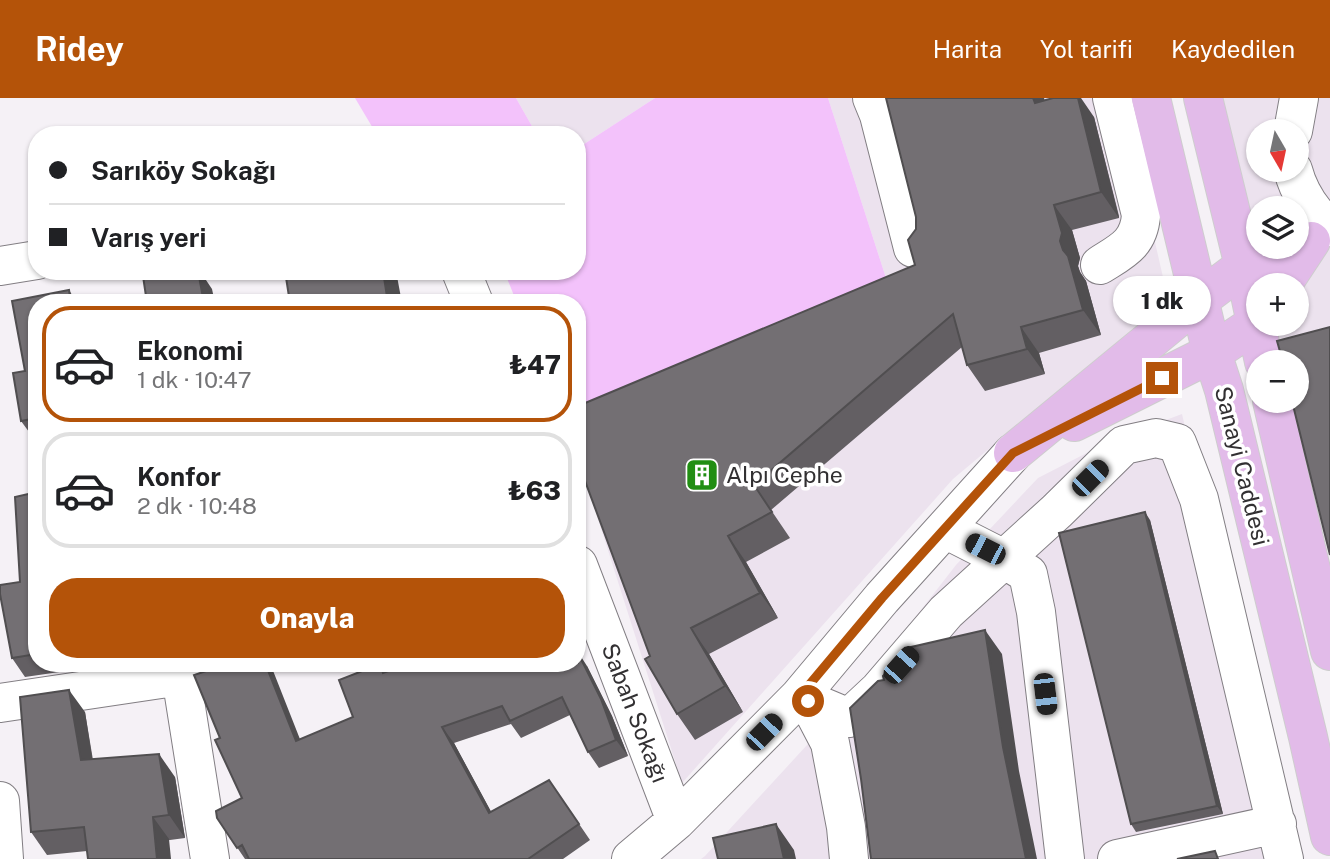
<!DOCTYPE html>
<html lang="tr">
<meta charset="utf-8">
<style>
:root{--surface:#fff;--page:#f2f2f2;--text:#202124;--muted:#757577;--line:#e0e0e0;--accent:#b45309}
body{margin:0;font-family:"Public Sans",sans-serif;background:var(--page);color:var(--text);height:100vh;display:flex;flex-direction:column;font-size:26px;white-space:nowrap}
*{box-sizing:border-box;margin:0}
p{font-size:23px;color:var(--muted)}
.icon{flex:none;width:38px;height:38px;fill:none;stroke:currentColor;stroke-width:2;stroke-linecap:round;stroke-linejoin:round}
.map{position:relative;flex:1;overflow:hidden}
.drawer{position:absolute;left:28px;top:196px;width:558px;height:378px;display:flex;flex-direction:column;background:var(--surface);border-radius:28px;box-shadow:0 2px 5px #0004}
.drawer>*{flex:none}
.hud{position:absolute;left:28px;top:28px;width:558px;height:154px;border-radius:28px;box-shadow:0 2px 5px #0004;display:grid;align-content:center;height:154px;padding:0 21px;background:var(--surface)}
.needle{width:46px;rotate:171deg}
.buttons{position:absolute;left:1246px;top:21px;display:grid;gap:14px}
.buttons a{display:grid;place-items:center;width:63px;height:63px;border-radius:50%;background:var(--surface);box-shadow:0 2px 5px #0004;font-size:35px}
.end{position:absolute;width:32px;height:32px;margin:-16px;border:9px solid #b45309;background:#fff;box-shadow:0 0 0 4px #fff}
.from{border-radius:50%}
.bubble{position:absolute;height:49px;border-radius:24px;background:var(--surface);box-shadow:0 2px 5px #0004;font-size:23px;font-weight:800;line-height:49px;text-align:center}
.car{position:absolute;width:21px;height:42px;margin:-21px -10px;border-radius:9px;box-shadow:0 0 5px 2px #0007;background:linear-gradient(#222 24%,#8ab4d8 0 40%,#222 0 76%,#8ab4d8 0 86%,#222 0)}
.hud b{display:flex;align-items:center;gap:24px;height:66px;font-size:26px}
.hud b+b{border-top:2px solid var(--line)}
.hud i{width:18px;height:18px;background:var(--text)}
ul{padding:12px 0 0;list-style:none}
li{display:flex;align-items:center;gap:21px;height:116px;margin:0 14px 10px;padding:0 7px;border:4px solid var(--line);border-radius:28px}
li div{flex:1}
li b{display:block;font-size:26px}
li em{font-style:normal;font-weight:800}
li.current{border-color:var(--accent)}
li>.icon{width:63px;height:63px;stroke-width:1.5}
.cta{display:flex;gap:14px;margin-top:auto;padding:14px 21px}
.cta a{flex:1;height:80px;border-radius:28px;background:var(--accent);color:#fff;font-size:28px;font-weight:800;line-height:80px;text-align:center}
header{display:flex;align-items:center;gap:42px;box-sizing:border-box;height:98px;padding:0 35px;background:var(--accent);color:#fff}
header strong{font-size:33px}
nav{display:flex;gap:38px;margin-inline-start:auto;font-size:24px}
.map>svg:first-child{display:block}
.built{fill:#ece2ee;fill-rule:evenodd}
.green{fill:#f3c2fb}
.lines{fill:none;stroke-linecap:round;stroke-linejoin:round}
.minor-casing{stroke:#827e83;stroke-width:40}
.major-casing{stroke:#cecdce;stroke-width:40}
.minor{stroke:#fff;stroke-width:38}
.major{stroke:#e2bbe9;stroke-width:38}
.wall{fill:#635f63}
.shaded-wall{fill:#504e50}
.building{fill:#736f73;stroke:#504e50;stroke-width:2}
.route{stroke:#b45309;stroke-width:9}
.labels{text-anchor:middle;stroke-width:7;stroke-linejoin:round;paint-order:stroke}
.street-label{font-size:23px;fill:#323032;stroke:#fff}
.poi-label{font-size:23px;fill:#323032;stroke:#fff;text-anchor:start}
</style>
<header>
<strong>Ridey</strong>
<nav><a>Harita</a><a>Yol tarifi</a><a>Kaydedilen</a></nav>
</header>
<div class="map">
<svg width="1330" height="761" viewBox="0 0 1330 761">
<rect width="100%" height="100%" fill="#f5f1f6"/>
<path class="built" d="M516 0H655L578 50V37H537Z
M828 0H1122L1168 201 953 381 682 685 578 358V328L895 208Z
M1223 0H1330V457L1297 303V264H1284L1275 226H1297V187H1266ZM1258 33H1297V72H1258ZM1258 110H1297V149H1258Z
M1182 316 1285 761H701L705 758 864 585 956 467 1038 380 1112 342Z"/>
<path class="green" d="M355 0H516L537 37H377Z
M655 0H828L895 208 578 328V205H517L504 173H578V50Z"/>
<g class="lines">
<defs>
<path id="minor" d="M872 0 879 17 913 150
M1293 33 1299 0
M1293 72C1299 95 1311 113 1328 129
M1100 167C1122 153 1139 146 1141 117L1112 0
M0 168 37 162
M461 173 474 205
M945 431 1004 461 1028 476 1036 514 1065 761
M578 467 676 723
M181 578 210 761
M799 599 849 620 879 592 946 514 1057 413 1124 347 1156 340 1177 345 1199 401 1284 761
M808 603 830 645 846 729 849 761
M0 605 181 578 223 565
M0 703 4 761
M631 761 676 723 799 599 882 500 1013 355
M1117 761 1277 726"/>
<path id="major" d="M1151 0 1212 255 1224 292 1308 639 1330 738
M1203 0 1244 168 1264 264
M1282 187 1311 143
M1272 303 1330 553
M1074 324 1212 255 1258 224
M1013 355 1199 202 1244 168 1296 149"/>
</defs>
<use href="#minor" class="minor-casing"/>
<use href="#major" class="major-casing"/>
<use href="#minor" class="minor"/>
<use href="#major" class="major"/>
</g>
<path class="wall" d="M1045 2 1094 19 1119 118V120L1072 132 1080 160 1078 168 1080 174 1086 183 1101 237 1039 255 1045 276 985 293 967 267 962 249 771 412 790 440 746 464 778 520 709 556 743 614 695 642 677 616 650 558 578 364 915 167 916 119Z
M37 205V337L32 338 21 323 25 273Z
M37 394V565H86L80 567V571L25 579 12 560 20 484Z
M1150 422 1223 716 1136 734 1131 726Z
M587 568 612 618 628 658 599 670 588 654 570 617 521 640 511 626 454 645 491 714 549 682 590 742 563 761H245L217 720 242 700 300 641 353 619 385 574Z
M85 614 93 662 175 679 185 740 87 753 47 757 31 734Z"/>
<path class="shaded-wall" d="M1033 0H1044L1053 31 1035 5Z
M1078 0H1081L1094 19 1119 120 1101 94Z
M1054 107 1072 132 1080 160 1078 168 1080 174 1086 183 1101 237 1083 212 1060 143Z
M198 173H200L212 191 215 205H204Z
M383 173H396L402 205H388Z
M69 192 77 205H71Z
M1021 229 1039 255 1045 276 1027 251Z
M1145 414 1150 422 1223 716 1217 708Z
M728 438 746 464 778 520 760 495Z
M691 530 709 556 743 614 725 588Z
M985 532 1002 556 1019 673 1037 761H1026L1003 649Z
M578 554 587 568 612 618 628 658 616 642Z
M265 565H270L307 659 296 643Z
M69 592 85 614 96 685 81 662Z
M442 629 454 645 501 732 489 715Z
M159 656 175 679 185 740 169 717Z
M153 719 169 741 171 761H157Z
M776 726 794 752 796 761H784Z"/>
<path class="building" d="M886 0H1033L1035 5 1053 0H1078L1101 94 1054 107 1062 135 1060 143 1063 152 1068 158 1083 212 1021 229 1027 251 967 267 953 216 754 387 772 414 728 438 760 495 691 530 725 588 677 616 645 561 650 558 578 364V308L915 167 908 142 916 131V119Z
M176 173H198L204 205H147L143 178Z
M285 173H383L388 205H290Z
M69 192 71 205H37V320L21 323 13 275 25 273 12 203Z
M1330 229V457L1292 303H1297V264H1283L1277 243Z
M37 394V556L12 560 0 496V487L20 484 15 399Z
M1145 414 1217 708 1131 726 1059 435Z
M985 532 1003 649 1026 761H871L861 681 850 610 878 583 884 582 883 578 907 550Z
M578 555 601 601 616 642 588 654 562 599 510 623 502 608 442 629 489 715 549 682 579 726 528 761H249L242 747 237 750 217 720 216 713 242 700 215 642 220 640 194 577 218 569 225 565H265L296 643 353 619 339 582 380 566 383 575 411 565H578Z
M69 592 81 662 159 656 169 717 153 719 157 761H88L84 729 31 734 20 599Z
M776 726 784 761H718L713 740Z
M1215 753 1218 761H1177Z"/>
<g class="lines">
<path class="route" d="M808 603 799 599 882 500 1013 355 1162 280"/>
</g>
<defs>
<symbol id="building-square" viewBox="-11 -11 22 22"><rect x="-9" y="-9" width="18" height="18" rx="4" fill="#218e13" stroke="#fff"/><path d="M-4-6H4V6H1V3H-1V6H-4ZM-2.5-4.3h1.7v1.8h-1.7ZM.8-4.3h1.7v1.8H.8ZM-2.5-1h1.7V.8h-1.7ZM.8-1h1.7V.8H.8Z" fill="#fff"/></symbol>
</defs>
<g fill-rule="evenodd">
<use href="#building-square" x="683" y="358" width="38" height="38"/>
</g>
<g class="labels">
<g class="street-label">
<text transform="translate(1242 368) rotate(76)" y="8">Sanayi Caddesi</text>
<text transform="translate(635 615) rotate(69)" y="8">Sabah Sokağı</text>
</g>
<g class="poi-label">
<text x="726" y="385">Alpı Cephe</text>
</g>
</g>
</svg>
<div class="buttons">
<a><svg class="needle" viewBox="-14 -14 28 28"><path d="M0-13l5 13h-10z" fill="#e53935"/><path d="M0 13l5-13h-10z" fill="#757577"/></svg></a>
<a><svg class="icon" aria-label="layers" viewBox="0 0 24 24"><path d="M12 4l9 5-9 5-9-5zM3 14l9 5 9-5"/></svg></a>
<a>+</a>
<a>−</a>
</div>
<i class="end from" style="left:808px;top:603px"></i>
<i class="end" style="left:1162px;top:280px"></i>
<div class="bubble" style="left:1113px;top:178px;width:98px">1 dk</div>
<i class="car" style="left:1090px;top:380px;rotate:45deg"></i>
<i class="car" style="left:985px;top:451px;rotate:297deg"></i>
<i class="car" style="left:901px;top:567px;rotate:42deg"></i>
<i class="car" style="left:1045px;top:596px;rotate:173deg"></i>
<i class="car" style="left:764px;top:634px;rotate:44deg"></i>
<div class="hud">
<b><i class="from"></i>Sarıköy Sokağı</b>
<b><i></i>Varış yeri</b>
</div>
<section class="drawer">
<ul>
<li class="current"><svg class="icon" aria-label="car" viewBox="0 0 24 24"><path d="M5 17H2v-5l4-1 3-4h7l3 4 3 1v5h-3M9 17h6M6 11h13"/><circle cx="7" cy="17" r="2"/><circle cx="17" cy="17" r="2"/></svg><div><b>Ekonomi</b><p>1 dk · 10:47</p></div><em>₺47</em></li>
<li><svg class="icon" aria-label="car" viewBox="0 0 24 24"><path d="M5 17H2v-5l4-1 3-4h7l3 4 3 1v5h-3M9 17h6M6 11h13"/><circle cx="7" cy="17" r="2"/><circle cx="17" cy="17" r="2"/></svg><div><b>Konfor</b><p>2 dk · 10:48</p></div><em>₺63</em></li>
</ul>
<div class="cta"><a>Onayla</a></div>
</section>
</div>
